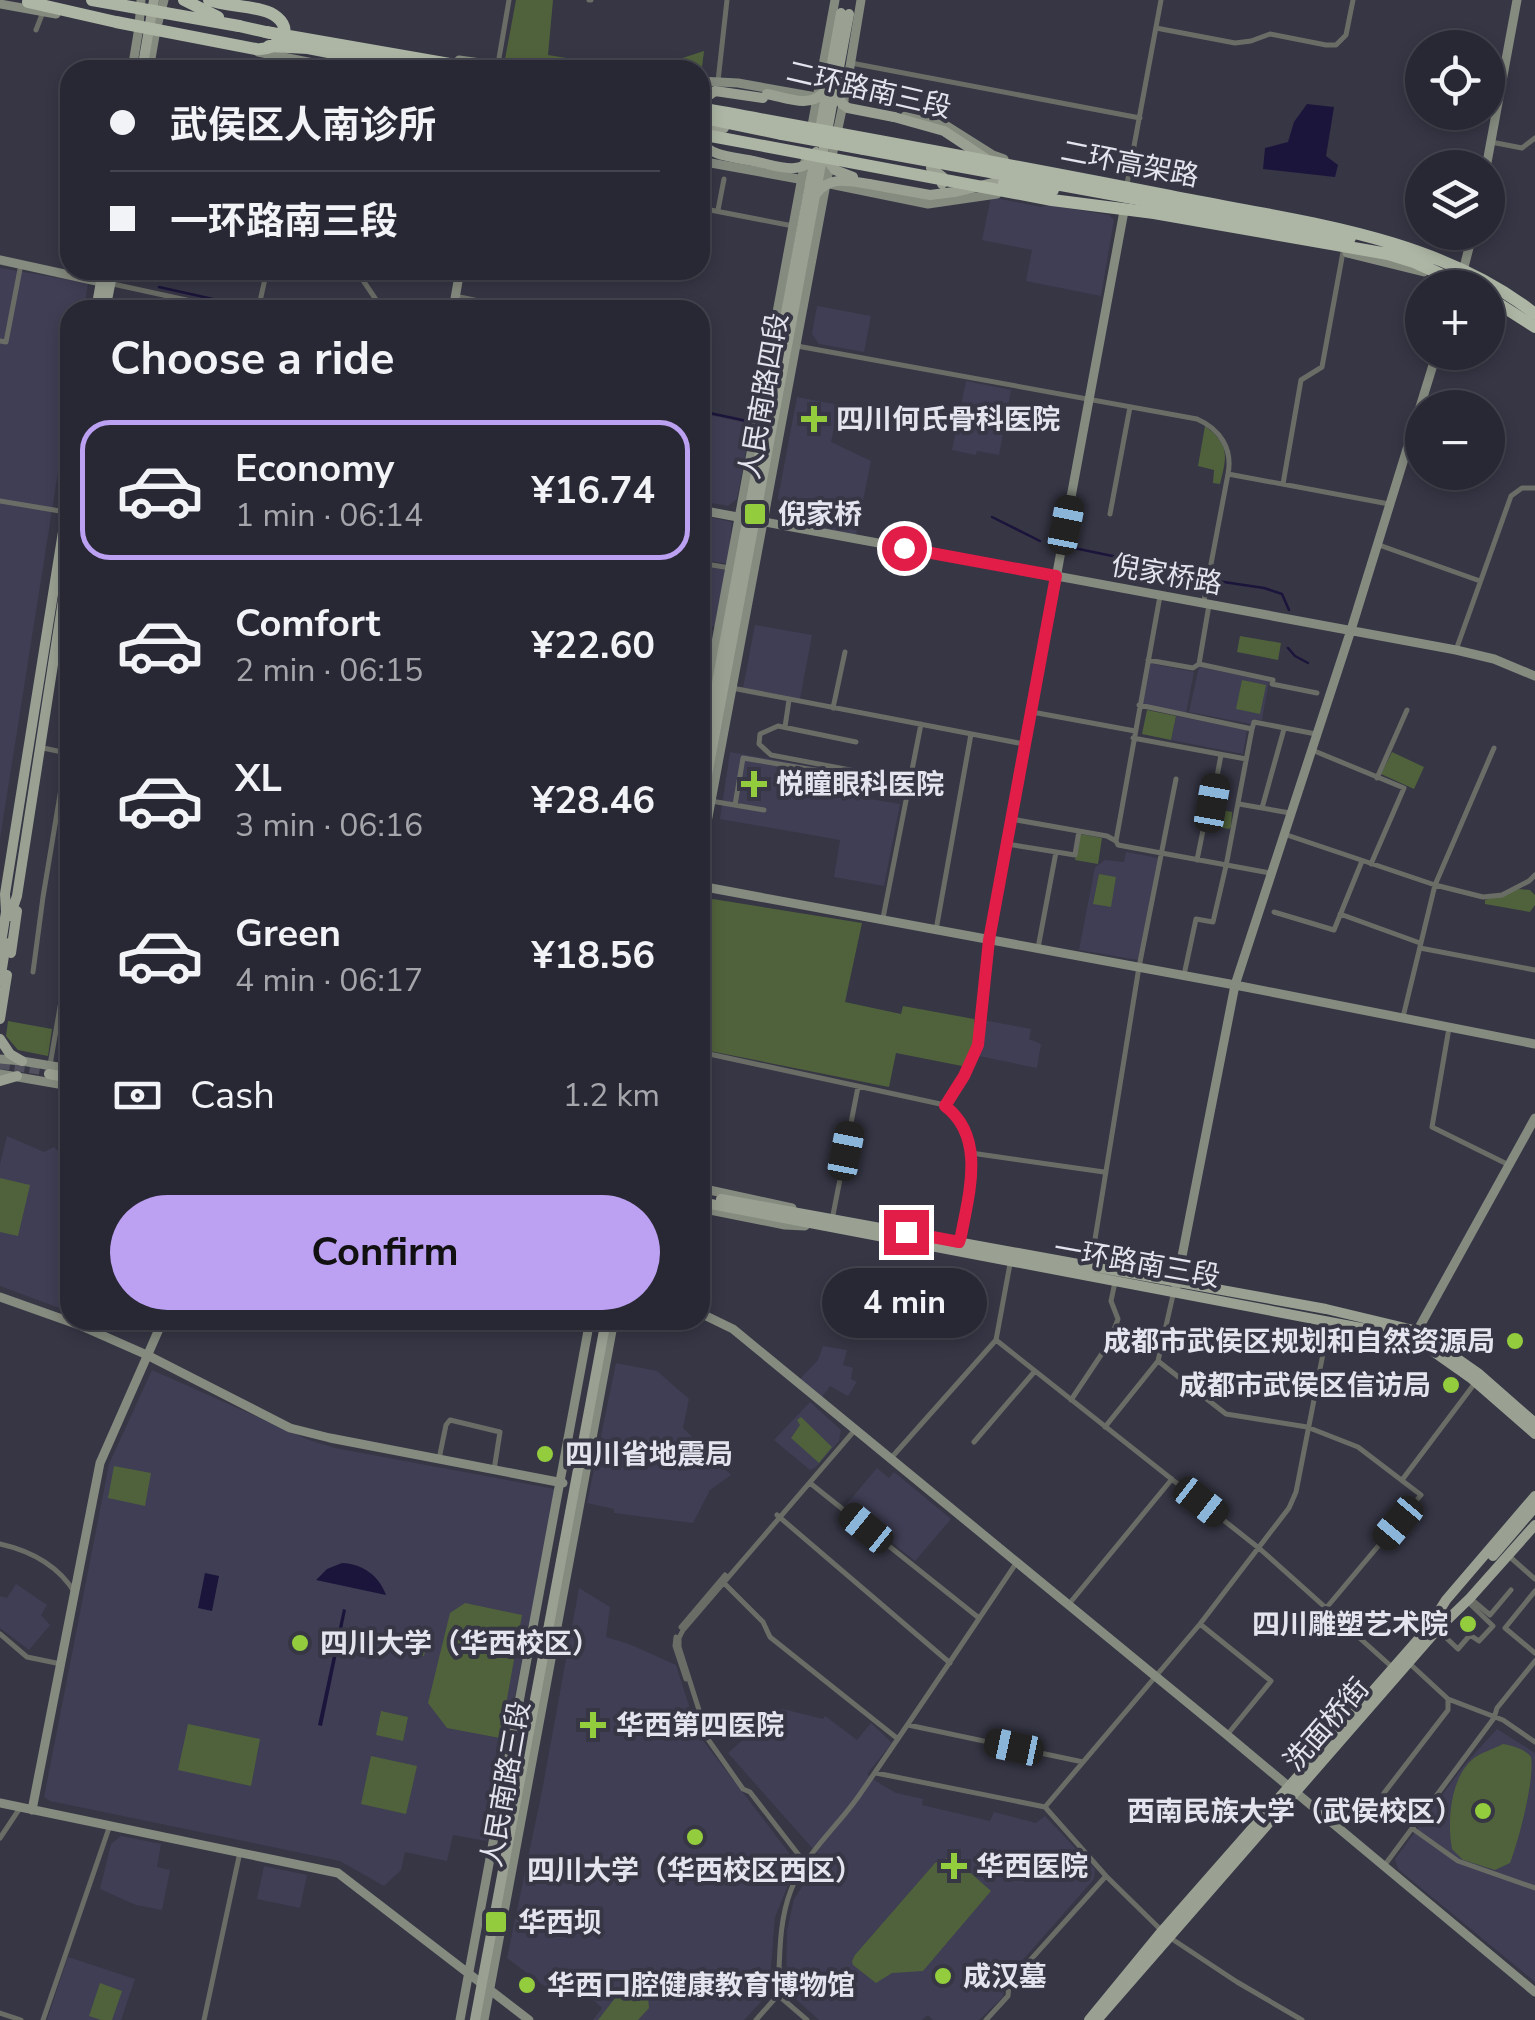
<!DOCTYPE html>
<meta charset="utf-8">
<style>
:root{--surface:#282834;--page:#30303c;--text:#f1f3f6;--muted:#a5a6ac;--line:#44444f;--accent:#bca0f2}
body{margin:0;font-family:"Nunito Sans","Noto Sans SC",sans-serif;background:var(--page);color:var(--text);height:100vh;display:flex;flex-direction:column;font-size:38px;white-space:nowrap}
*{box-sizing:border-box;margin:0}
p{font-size:32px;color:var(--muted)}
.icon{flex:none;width:55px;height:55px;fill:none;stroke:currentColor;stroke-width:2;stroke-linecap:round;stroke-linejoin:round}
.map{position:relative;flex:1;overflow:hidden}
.sheet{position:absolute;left:60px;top:300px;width:650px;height:1030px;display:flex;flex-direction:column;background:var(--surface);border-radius:30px;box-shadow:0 5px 15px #0003,0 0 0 2px var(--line)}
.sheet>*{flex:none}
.top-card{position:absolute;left:60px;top:60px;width:650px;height:220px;border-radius:30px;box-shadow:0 5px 15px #0003,0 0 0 2px var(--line);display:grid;align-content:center;height:220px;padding:0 50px;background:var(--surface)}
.tools{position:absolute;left:1405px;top:30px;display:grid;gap:20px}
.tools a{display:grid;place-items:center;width:100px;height:100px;border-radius:50%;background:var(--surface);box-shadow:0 5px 15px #0003,0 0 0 2px var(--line);font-size:50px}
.end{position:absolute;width:45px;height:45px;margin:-22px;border:12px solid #e11d48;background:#fff;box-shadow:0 0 0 5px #fff}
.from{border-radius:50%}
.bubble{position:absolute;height:70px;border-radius:35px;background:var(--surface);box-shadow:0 5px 15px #0003,0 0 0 2px var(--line);font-size:32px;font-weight:700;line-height:70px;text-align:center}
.car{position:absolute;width:30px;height:60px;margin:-30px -15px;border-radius:12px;box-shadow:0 0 8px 2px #0007;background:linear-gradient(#222 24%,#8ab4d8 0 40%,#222 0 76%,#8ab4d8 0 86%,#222 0)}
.top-card b{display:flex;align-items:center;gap:35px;height:95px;font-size:38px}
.top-card b+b{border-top:2px solid var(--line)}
.top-card i{width:25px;height:25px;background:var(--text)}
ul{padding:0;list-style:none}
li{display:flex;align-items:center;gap:30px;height:140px;margin:0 20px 15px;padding:0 30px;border:5px solid transparent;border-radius:30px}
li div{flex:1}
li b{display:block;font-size:38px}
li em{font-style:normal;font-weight:700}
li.selected{border-color:var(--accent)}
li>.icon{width:90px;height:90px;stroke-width:1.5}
h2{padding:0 50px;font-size:45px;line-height:120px}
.pay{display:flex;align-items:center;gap:25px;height:110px;padding:0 50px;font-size:38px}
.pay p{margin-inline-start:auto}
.button{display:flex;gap:20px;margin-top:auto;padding:20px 50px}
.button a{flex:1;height:115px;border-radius:60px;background:var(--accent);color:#111;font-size:40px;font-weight:700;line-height:115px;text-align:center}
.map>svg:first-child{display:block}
.built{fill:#3f3e54}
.green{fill:#50623b}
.water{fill:#1b153b}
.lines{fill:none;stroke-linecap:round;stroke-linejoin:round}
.stream{stroke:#1b153b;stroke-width:2.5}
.primary-tunnel{stroke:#50505e;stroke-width:10;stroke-dasharray:10 5;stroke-linecap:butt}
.street{stroke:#6a6d66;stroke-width:5}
.secondary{stroke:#858b7f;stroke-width:9}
.primary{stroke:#9aa192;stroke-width:10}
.highway{stroke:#adb6a4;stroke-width:12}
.primary-bridge{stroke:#9aa192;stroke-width:10}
.highway-bridge{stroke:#adb6a4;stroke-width:12}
.route{stroke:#e11d48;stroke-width:12}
.poi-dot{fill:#93cc3d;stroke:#363645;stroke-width:4}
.labels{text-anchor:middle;stroke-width:8;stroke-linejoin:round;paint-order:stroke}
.street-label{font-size:28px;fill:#e4e4ee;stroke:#363645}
.poi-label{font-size:28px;font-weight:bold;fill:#e4e4ee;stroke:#363645;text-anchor:start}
</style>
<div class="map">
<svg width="1535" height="2020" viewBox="0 0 1535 2020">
<rect width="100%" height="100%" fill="#363645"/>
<path class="built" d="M991 197 1041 207 1049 205 1109 215 1114 220 1101 296 1026 281 1032 250 982 240Z
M0 268 88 283 84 310H70V396L0 839Z
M817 306 871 316 864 352 819 344 812 334Z
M966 381 1011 390 999 455 977 451 976 455 952 450Z
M797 397 839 405 831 442 871 461 856 535 793 523 778 498Z
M700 413 751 424 737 499 728 506 700 501Z
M700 515 732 522 728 564 700 559Z
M700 566 725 570 715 627 700 624Z
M755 625 812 635 800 699 743 688Z
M700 629 713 630 703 693H700Z
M1149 663 1194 672 1186 713 1142 704Z
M1199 667 1269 681 1262 720 1253 719 1251 724 1189 712Z
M1176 716 1247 730 1243 754 1171 740Z
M730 752 827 769 835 793 900 804 884 886 834 877 840 840 720 819Z
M1126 852 1158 858 1138 960 1079 950 1095 867 1105 860 1124 862Z
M983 1020 1031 1029 1029 1039 1041 1044 1037 1068 979 1056Z
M7 1136 44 1152 54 1147 70 1162V1312L0 1286V1164Z
M823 1346 847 1350 843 1365 853 1368 851 1379 857 1382 848 1396 830 1386 822 1397 800 1379 818 1360Z
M616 1363 657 1371 689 1399 683 1428 731 1475 710 1490 693 1523 614 1513V1509L587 1503Z
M152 1370 309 1440 335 1448 555 1489 487 1841 453 1835 447 1861 405 1852 401 1870 384 1886 340 1861 50 1801 44 1797 109 1464Z
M810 1402 841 1430 839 1441 816 1467 810 1470 774 1440Z
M877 1468 889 1478 894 1472 951 1519 915 1561 846 1505Z
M16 1584 47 1605 41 1615 50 1625 29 1650 0 1628V1596L7 1598Z
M579 1588 610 1607 606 1637 629 1644 676 1665 698 1734 800 1867 788 1885 775 1917 769 1993 744 2020H593L602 2008 573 1981 559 1997 507 1958 542 1791Z
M783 1709 823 1719 825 1716 857 1740 871 1723 892 1743 867 1774 879 1783 896 1793 923 1799 922 1805 990 1821 994 1812 1036 1823 1045 1816 1095 1869 1094 1879 1006 1979 1003 1997 979 2020H933L928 2015 922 2020H819L786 1990 787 1931 794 1899 821 1858 728 1753 775 1712Z
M1497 1729 1535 1753V1982L1398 1869 1395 1859 1465 1764Z
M121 1836 161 1844 157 1867 170 1870 162 1910 136 1905 100 1889 111 1844Z
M264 1866 307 1875 300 1908 257 1899Z
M68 1957 135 1979 121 2020H47Z"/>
<path class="green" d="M516 0H553L548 55 616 66 670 62 704 51 702 67 699 70H572L505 59Z
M1205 426C1230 445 1227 456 1220 484L1213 483 1214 470 1198 466Z
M1240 636 1281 643 1278 660 1237 652Z
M1242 680 1266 685 1260 714 1236 709Z
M1147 710 1176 716 1171 740 1142 734Z
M1392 752 1424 767 1414 789 1381 774Z
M1211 808 1232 812 1231 827 1229 829 1208 825 1206 822Z
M1080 834 1102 838 1098 864 1075 860Z
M1099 874 1116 877 1111 907 1093 904Z
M1519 889 1530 890 1535 895V905L1530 912 1485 904V900Z
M713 899 862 923 845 1002 901 1014 903 1006 974 1019 976 1041 962 1066 896 1053 889 1087 700 1049V931L705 904Z
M8 1021 52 1029 48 1056 18 1050 6 1036Z
M0 1178 30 1185 18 1236 0 1232Z
M801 1417 832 1447 819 1463 791 1438 800 1425 797 1420Z
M114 1466 151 1473 145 1506 108 1498Z
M465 1603 522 1615 500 1738 447 1728 428 1703 450 1613Z
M411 1631 429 1635 424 1656 407 1653Z
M381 1711 408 1717 403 1741 376 1735Z
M188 1724 260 1739 251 1786 178 1770Z
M1503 1744C1513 1746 1525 1749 1531 1757 1535 1778 1519 1840 1510 1863L1495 1870 1463 1860 1452 1849C1447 1822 1450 1777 1474 1758 1482 1752 1494 1749 1503 1744Z
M371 1756 417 1766 406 1814 361 1804Z
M947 1858 955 1859 991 1891 923 1971 892 1973 876 1983 853 1965 852 1961 855 1955 935 1863Z
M100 1983 122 1991 112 2020H101L89 2016Z
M637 1987 648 1997 649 2008 638 2020H598L623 1988Z"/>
<path class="water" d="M1307 104 1334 107 1326 156 1338 165 1335 177 1263 169 1265 148 1288 142 1294 122Z
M342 1563C362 1564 379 1575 386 1595L316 1580 327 1569Z
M205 1573 219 1576 212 1611 198 1608Z
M343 1609 346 1610 322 1726 318 1725Z"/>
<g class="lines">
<path class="stream" d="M159 287 253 308
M700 411 747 421
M992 517 1040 541
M1069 547 1156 565 1204 578
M1217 581 1264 588 1282 594 1289 610
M1288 648 1295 656 1308 663"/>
<path class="primary-tunnel" d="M0 1064 50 1071"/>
<path class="street" d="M589 0H591
M1156 28 1235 43 1251 41 1270 34 1326 45H1336L1346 35 1353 0
M36 30 43 12
M851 63 1140 118
M497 70 509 0
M718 81 727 0
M1491 142 1522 148 1535 138
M1127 184 1161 0
M700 208 793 226
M718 210 724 179
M356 270 383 310
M113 284 232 310
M455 296 522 310
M258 310 267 270
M0 341 6 342 21 264
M797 346 1197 419C1220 429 1233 449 1228 474
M1283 484 1301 380 1322 367 1343 252
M0 501 66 512
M1110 514 1130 407
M1379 545 1480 581
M700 563 730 568
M1204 601 1228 474 1389 504
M1456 650 1511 496 1522 488H1535
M1148 660 1193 668 1199 664 1273 680 1272 684 1317 693
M1199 664 1209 605
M732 688 1024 744
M1139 705 1252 729 1254 722 1316 734
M833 708 845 652
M1032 712 1135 731
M785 727 789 700
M1133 738 1246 759
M856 742 778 726 760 734 759 744 771 755 861 772
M43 748 67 753
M1312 750 1404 788 1371 864
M1377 778 1407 710
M711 801 764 810
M1239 804 1290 813
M735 805 743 758 826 772
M1262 808 1284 729
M1011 819 1107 836 1116 841 1118 845 1270 873
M1284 834 1435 885 1483 897 1502 895 1529 881 1535 875
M1116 841 1160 596
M1007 844 1075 855 1079 831
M1197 860 1208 806 1212 803 1221 755
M1274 912 1334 930 1362 861
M1340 914 1420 943
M883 918 921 724
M936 930 971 734
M1038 948 1056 852
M1420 948 1535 970
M33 972 43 897 67 753
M1184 975 1196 919 1213 922 1226 866 1252 729
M1403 1017 1435 885 1494 748
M1449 1028 1432 1127 1507 1164
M700 1052 945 1105C987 1139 969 1198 959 1242
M50 1065 64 984 70 983
M945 1105 964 1075 978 1045 989 940
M971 1153 1104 1172
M833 1215 858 1087
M1091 1264 1139 967 1176 779
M996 1340 1260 1549 1392 1667
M1158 1361 1226 1414 1307 1427 1358 1447 1421 1495 1327 1607
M1071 1400 1109 1343 1118 1319 1111 1301 1115 1282
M1105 1427 1158 1361 1173 1295
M974 1442 1035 1371
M892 1457 996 1340 1010 1264
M439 1459 446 1425 450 1420 500 1432 494 1470
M1402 1480 1475 1383
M810 1483 979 1618
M777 1515 950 1663
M0 1544C31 1551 58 1565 75 1593
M1510 1557 1535 1579
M723 1582 763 1622 770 1637 898 1739
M1535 1591 1505 1628 1535 1653
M1470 1598 1490 1615 1511 1590
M1069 1604 1172 1479
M1200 1624 1271 1681 1227 1735
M681 1627 725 1575
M1440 1632 1458 1649 1470 1635 1479 1641 1493 1626 1467 1601
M0 1634 27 1657 61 1664
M676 1637 675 1646 686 1679
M1409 1663 1448 1699 1503 1720 1535 1742
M908 1725 1083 1762
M876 1773 1045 1807
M1384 1793 1448 1710V1699
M1413 1829 1458 1861 1535 1888
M0 1838 20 1808
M805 1863 750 1792 743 1789 705 1735V1729L679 1647V1638L683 1630 854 1431
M1384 1866 1494 1718 1497 1708 1535 1661
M1160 1929 1106 1876 1045 1807 1200 1624 1289 1508 1296 1492 1329 1323
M1169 1937 1237 1982 1302 2020
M1015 1977 1106 1876
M778 1995C780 1961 778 1923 791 1890 804 1855 837 1827 858 1797 912 1719 964 1641 1017 1562
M778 1995 807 2020
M0 2013 21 2020
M43 2020 109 1828
M204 2020 240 1852
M756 2020 778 1995
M986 2020 1008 1996 1009 1984"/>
<path class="secondary" d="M0 4 56 14
M258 52 348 70
M459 60 531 70
M132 70 139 27 141 0
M149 70 156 30 164 0
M700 81 738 83 816 97
M905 116 947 126 993 155 1004 159
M811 131 835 0
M700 158 711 163 815 182
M1486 168 1517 0
M830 184 928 204 997 194
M1347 253 1424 272
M0 260 101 282
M1462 275 1473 232
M453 310 460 270
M700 510 1456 650 1494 659 1535 676
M700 729 805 161
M700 860 826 184 846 91 861 0
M700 886 1235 985 1535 1044
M989 940 1124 211
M0 1059 22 1061 70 1069
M0 1074 70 1086
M700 1188 792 1208
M700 1208 785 1225 805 1226
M1176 1287 1235 985 1351 630 1437 352
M0 1297 79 1325 147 1355 290 1428 330 1438 563 1483
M700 1313 733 1329 1227 1735 1535 1992
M1415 1335 1535 1118
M0 1803 338 1873 529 2020
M32 1810 100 1463 163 1320
M460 2020 590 1320
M484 2020 614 1320"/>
<path class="primary" d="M709 114 705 104 708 96 715 91 763 98
M894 117 944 131 988 160
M700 137 705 129 724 128
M700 140C709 157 736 157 753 161
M931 168 943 177 942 184
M869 184 930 195 954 192 998 182
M96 310 103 270
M105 310 113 270
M700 774 777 361
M700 813 784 362
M10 916 17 896 70 555
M0 949 6 912 5 894 70 488
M11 953 17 911
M0 981 6 943
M0 1019 7 975
M0 1039 10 1054 22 1061
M49 1074 70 1078
M0 1081 17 1076
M721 1199 1326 1309 1418 1331 1478 1373 1535 1423
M700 1202 1414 1338 1472 1379 1535 1434
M1493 1556 1535 1507
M1098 2019 1437 1630 1470 1598 1535 1525
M475 2020 606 1320
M1089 2020 1162 1931 1429 1627 1446 1600 1535 1496"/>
<path class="highway" d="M239 26 275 34
M269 46 308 48 421 70
M700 117 782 134
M864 149 1350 238
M1004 183 1053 190
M1488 297 1535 327"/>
<path class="primary-bridge" d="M142 70 154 0
M837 90 842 104 848 108 894 117
M767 94C787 98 811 109 825 91
M819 135 841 13
M824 155 835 170 853 177
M753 161C775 165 800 177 814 157
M816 194C830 175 848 181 869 184
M777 361 816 152
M784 362 849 14"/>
<path class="highway-bridge" d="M92 0 239 26
M184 0 218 17
M28 2 116 22 256 49C278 51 297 30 274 15 258 5 227 7 209 0
M266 32 484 70
M700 108C857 137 1014 165 1170 196 1292 221 1434 234 1535 314
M700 134 1052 200 1154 213 1388 254 1414 262 1471 288
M782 134 864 149"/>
</g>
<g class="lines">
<path class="route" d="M904 548 1056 576 989 940 978 1045 964 1076 945 1106C986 1137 969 1193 961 1236L959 1242 906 1232"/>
</g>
<g class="poi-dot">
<path d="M809 404h10v10h10v10h-10v10h-10v-10h-10v-10h10z"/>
<rect x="743" y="502" width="24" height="24" rx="5"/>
<path d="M749 769h10v10h10v10h-10v10h-10v-10h-10v-10h10z"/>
<circle cx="1515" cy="1341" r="10"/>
<circle cx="1451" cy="1385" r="10"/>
<circle cx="545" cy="1454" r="10"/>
<circle cx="1468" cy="1624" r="10"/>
<circle cx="300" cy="1643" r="10"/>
<path d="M588 1710h10v10h10v10h-10v10h-10v-10h-10v-10h10z"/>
<circle cx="1483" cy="1811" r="10"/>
<circle cx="695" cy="1837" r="10"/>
<path d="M949 1851h10v10h10v10h-10v10h-10v-10h-10v-10h10z"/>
<rect x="484" y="1910" width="24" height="24" rx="5"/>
<circle cx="943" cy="1976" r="10"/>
<circle cx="527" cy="1985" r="10"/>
</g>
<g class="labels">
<g class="street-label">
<text transform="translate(869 89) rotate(13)" y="10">二环路南三段</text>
<text transform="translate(1130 163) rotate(11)" y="10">二环高架路</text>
<text transform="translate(763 396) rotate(-80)" y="10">人民南路四段</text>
<text transform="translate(1167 574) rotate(10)" y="10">倪家桥路</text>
<text transform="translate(1137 1262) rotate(10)" y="10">一环路南三段</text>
<text transform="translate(1326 1724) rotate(-49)" y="10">洗面桥街</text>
<text transform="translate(505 1784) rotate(-80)" y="10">人民南路三段</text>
</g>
<g class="poi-label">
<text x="836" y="429">四川何氏骨科医院</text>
<text x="778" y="524">倪家桥</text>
<text x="776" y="794">悦瞳眼科医院</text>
<text x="1495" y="1351" text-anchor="end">成都市武侯区规划和自然资源局</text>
<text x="1431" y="1395" text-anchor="end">成都市武侯区信访局</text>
<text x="565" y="1464">四川省地震局</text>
<text x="1448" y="1634" text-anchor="end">四川雕塑艺术院</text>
<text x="320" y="1653">四川大学（华西校区）</text>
<text x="616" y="1735">华西第四医院</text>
<text x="1463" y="1821" text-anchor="end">西南民族大学（武侯校区）</text>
<text x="976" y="1876">华西医院</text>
<text x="695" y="1880" text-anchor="middle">四川大学（华西校区西区）</text>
<text x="518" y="1932">华西坝</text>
<text x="963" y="1986">成汉墓</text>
<text x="547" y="1995">华西口腔健康教育博物馆</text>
</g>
</g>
</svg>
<div class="tools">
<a><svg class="icon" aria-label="locate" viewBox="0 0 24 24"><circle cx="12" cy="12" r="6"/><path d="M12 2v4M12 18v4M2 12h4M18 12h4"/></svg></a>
<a><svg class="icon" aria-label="layers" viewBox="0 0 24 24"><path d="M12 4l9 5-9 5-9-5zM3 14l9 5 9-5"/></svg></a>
<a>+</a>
<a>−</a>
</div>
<i class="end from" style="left:904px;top:548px"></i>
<i class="end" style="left:906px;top:1232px"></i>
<div class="bubble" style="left:822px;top:1268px;width:165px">4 min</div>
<i class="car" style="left:1066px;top:525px;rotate:11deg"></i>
<i class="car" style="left:1212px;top:803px;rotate:10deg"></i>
<i class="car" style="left:846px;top:1151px;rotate:11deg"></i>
<i class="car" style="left:1201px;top:1502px;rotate:128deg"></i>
<i class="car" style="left:1398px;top:1523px;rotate:220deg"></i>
<i class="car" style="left:866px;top:1528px;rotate:309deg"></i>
<i class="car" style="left:1014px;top:1747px;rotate:282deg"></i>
<div class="top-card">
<b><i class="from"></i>武侯区人南诊所</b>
<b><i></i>一环路南三段</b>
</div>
<section class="sheet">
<h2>Choose a ride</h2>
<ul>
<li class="selected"><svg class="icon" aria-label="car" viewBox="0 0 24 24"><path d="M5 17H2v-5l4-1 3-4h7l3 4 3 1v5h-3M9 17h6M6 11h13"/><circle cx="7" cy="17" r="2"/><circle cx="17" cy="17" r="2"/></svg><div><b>Economy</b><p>1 min · 06:14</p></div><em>¥16.74</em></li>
<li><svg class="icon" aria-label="car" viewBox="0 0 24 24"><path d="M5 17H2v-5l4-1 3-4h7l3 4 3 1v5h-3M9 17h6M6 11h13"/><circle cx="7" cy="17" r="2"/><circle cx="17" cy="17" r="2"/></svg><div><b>Comfort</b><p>2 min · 06:15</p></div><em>¥22.60</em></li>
<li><svg class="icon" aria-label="car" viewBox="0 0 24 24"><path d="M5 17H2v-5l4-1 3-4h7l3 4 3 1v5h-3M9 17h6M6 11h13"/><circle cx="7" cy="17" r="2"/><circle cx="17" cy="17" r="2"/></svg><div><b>XL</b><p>3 min · 06:16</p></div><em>¥28.46</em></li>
<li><svg class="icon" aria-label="car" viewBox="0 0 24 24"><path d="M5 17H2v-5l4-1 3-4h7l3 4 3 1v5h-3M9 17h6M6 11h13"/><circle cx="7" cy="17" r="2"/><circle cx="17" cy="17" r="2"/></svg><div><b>Green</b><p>4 min · 06:17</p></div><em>¥18.56</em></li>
</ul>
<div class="pay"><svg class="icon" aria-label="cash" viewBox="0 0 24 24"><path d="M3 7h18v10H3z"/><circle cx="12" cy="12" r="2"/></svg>Cash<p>1.2 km</p></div>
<div class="button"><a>Confirm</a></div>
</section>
</div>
